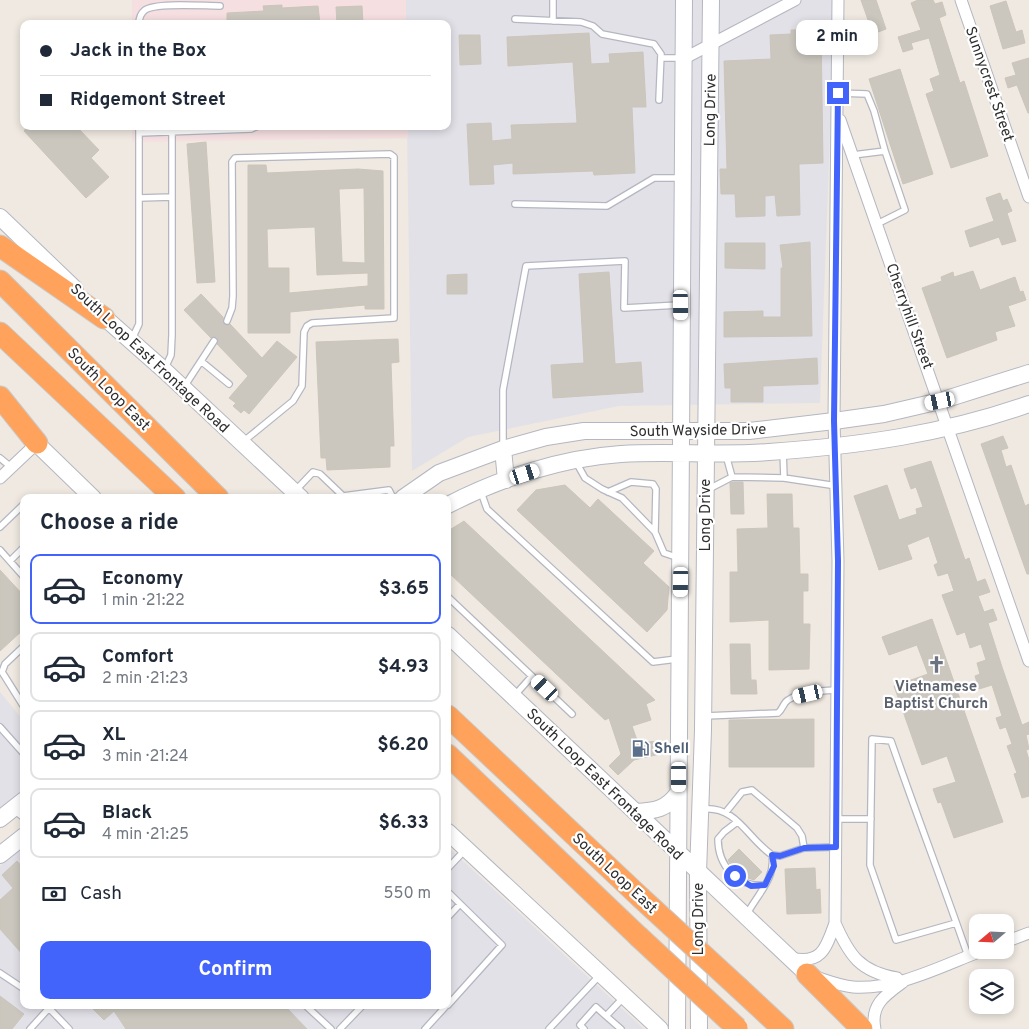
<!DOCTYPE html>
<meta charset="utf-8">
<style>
:root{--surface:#fff;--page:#f6f6f7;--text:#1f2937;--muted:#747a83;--line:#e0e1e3;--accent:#4264fb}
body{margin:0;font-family:Overpass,sans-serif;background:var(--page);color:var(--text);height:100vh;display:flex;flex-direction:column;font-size:19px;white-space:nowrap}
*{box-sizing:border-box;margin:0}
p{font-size:16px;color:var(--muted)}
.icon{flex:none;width:28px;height:28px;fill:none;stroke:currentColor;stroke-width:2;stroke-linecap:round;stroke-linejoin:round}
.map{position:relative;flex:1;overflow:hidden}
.panel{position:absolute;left:20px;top:494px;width:431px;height:515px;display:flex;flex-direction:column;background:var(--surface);border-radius:10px;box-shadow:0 2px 8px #0003}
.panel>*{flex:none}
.top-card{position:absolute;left:20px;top:20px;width:431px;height:110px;border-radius:10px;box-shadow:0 2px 8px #0003;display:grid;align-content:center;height:110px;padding:0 20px;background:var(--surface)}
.needle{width:32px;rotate:251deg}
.buttons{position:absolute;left:969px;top:914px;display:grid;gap:10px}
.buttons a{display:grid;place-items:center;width:45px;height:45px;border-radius:10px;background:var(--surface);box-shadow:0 2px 8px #0003;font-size:25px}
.end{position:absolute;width:22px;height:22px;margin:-11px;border:6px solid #4264fb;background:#fff;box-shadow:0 0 0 2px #fff}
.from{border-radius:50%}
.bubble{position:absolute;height:35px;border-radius:10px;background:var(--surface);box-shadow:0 2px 8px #0003;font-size:16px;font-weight:700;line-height:35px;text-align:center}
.car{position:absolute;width:15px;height:30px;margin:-15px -8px;border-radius:6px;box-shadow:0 0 4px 1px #0007;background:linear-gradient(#fff 24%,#345 0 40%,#fff 0 76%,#345 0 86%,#fff 0)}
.top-card b{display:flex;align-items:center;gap:18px;height:48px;font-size:19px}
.top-card b+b{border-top:1px solid var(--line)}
.top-card i{width:12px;height:12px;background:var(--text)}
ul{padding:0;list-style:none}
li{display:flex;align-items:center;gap:15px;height:70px;margin:0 10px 8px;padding:0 10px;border:2px solid var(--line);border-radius:10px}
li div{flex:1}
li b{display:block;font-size:19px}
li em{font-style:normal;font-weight:700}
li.current{border-color:var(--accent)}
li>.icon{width:45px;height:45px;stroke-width:1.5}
h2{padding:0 20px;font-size:22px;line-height:60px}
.pay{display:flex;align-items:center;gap:12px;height:55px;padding:0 20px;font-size:19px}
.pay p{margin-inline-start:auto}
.button{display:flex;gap:10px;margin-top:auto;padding:10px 20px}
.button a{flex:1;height:58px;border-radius:10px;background:var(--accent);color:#fff;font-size:20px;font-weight:700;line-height:58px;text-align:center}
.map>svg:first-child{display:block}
.industrial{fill:#e3e1e8}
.medical{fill:#f5dfe0}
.building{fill:#cbc7bf;stroke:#cbc5ba;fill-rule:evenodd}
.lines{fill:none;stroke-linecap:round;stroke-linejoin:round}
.service-casing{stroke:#b4b7c1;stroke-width:8}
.minor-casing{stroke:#b4b7c1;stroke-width:13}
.secondary-casing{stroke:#b4b7c1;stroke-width:18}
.motorway-casing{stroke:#c9c9c9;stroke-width:23}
.service{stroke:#fff;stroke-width:5.5}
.minor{stroke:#fff;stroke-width:11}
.secondary{stroke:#fff;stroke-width:16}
.motorway{stroke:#ffa35c;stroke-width:21}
.motorway-bridge-casing{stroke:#c9c9c9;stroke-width:23;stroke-linecap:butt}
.motorway-bridge{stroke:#ffa35c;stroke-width:21}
.route{stroke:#4264fb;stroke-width:6}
.labels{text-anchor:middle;stroke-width:4.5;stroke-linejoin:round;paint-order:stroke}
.street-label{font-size:15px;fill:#2e2e2e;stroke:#fff}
.worship-label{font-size:15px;font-weight:bold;fill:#5b616d;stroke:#fff}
.service-label{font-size:15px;font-weight:bold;fill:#4e5e75;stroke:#fff;text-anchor:start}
</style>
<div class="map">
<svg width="1029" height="1029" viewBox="0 0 1029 1029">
<rect width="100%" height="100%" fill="#efe9e1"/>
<path class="industrial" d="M406 0H835L820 403 619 406 468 437 412 471 407 126H448V24H406Z
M0 692 24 721V794L0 813Z
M24 847V1005H448V847L644 1029H0V866Z"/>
<path class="medical" d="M132 0H406V24H132Z
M132 126H408V138L132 142Z"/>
<path class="building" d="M861 0H876L886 29 873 34Z
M918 0H933L935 4 942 2 946 15 939 18 960 83 964 81 988 156 951 168 926 94 934 91 930 79 940 75 929 38 911 43 913 49 903 52 898 37 921 30 911 3Z
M1006 1 1016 32 1022 30 1025 43 1003 49 990 6Z
M282 5V8L318 6 320 24H227V13L264 11 263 6Z
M362 6 363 24H337L336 7Z
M821 29 823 163 799 164 800 215 777 216 775 195 765 196V216L736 217 735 194H721L720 169H727L724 61 771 59 770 35 791 34V30Z
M589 33 591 64 610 63 609 54 643 52 646 107H632L635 173 594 175 593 171 513 174V163L493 165 494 184 470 185 467 124 491 123 492 141 512 139 511 125 577 123 573 62 508 66 507 37Z
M459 35H480L481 64 460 65Z
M1029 58V113H1028L1017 85 1008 88 1005 78 1016 75 1012 63Z
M900 69 933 174 903 184 869 79Z
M28 126H56L60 130 64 126H76L99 150 91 158 109 177 86 198 24 131Z
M206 142 215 282 197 283 187 144Z
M248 165H266L267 173 358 169 383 171 384 309H365V305L290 312V333H248ZM364 188 365 263 342 262 339 189ZM315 227 317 275 368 273V286L289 293V268H268L267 229Z
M1000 193 1003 201 1007 199 1012 211 1007 213 1016 241 1002 245 999 237 970 247 965 231 994 221 986 198Z
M810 242 812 336 724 337V312L763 311V317H781V268H783L780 245Z
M725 243H765V269L725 268Z
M973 271 980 290 1015 277 1020 292 1023 291 1026 300 1008 306 1015 326 995 332 997 340 947 358 922 288 942 281 941 277 953 272 954 277Z
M609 272 615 364 641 362 643 392 553 398 551 365 584 363 579 274Z
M467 274V294H447V275Z
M201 294 223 317 224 324H230L262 358 277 341 297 357 249 414 244 410 241 413 233 406 236 403 229 398 248 376 217 344V337L211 338 184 310Z
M398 339 399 362 391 363 394 446H390V467L327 470 326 458H321L316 342Z
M817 358 818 384 763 386V402H731V388H725L724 364Z
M1003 436 1008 448 1001 450 1006 467 1011 465 1025 506 1029 504V574H1027L981 444Z
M931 461 965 560 969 558 977 582 985 579 990 592 978 596 984 612 993 609 997 620 988 623 1002 667 1022 725 1029 722V734L1026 735 1029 749 1026 750 1029 760V796L1022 798 1014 774 1017 773 1007 746 1012 744 1006 727 1000 729 996 718 1002 716 992 685 979 689 975 676 980 674 977 663 986 660 981 644 970 648 965 632 957 635 942 595 954 591 948 573 938 576 934 565 938 563 929 536 907 545 912 559 879 570 854 496 887 485 899 520 917 514 916 509 923 507 916 487 911 489 904 469Z
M733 482H743L744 514H731L730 483Z
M565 485 590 508 598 499 654 551 643 563 669 587 667 610 647 632 517 510 536 490Z
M767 494H792L793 528H799L800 574H808V591H803V624H810L809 669 769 670V620L730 622V572H738L737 529 768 528Z
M464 521 655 700 646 704 651 720 632 726 638 743 659 741 660 754 634 760 618 775 609 766 621 754 609 718 605 720 448 572V531Z
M0 570 24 596V629L0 651Z
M932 619 1003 822 954 838 941 802 938 803 933 789 956 782 947 756 922 765 894 686 928 674 917 645 889 655 882 637Z
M730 644H750L751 680H756L757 694H731Z
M814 719V767H729V720Z
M739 849 762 872 754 880 742 876 730 864 728 860Z
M17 861 24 869V956L0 929V900L13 888 2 875Z
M815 868 816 890 820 889 821 913 787 914 785 869Z
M0 996 24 1014 12 1029H0Z
M89 1005H284L307 1029H126L114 1011 104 1020Z"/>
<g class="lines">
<defs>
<path id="service" d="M515 19 581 22 593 26 602 34 654 44 661 54 659 100
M553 21V0
M139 24C139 19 141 13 145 10 156 2 204 6 220 6
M661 58H683
M838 93 867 94 874 111 885 151
M139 133 251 129 258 126
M853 155 885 151 905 210 877 224
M139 198 172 197
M515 204 607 206 654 178H681
M227 321 232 308 233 296 232 162 235 158 390 154 394 157V318L312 323 307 326 304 332 302 386 293 401 244 441
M132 339 139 324V126
M201 361 229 384
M165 368 171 355 172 335V133
M184 387 214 341
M503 448V390L526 266 625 261 624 308 679 305
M783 451 784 478 837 486
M726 455 732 477 784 478
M0 458 11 467
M576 462 585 478 602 489 622 498 655 532 664 553 679 558
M707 490 732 477
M295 491 313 472 320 474 343 496 389 490 393 498
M481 492 487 509 653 662 677 659
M608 492 631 482 653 484 656 489 655 532
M32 498H40
M0 527 24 504
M0 550 24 577
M10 561 24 547
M448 597 572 714
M24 646 5 664 2 672 24 707
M515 695 532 676
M705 716 778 713C783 709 783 703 788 700 802 691 822 691 837 690
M0 727 24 754
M703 809C737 806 747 838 772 855L780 856 804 848 836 847
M14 810 24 818
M726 812 742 792 752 790 797 828 802 836 804 848
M836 819H871
M737 822 724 832 718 839C718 866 738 888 765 885
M448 868 465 850
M448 892 502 945 448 1005
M747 914C757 895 776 878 772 855
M448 917 460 904
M956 923 896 940 870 865 872 739 891 741C916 813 943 884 968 956
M0 973 24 989
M46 1005 69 1029
M305 1005 331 1029
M606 1016 621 1029
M30 1029 50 1007
M340 1029 363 1005
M425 1029 447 1005
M549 1029 599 976
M584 1029 580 1025 596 1007 606 1016 624 997"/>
<path id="minor" d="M961 0 1029 197
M685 58 795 0
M840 120 1029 661
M0 478 37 443
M835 923C849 955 860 972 897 978
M1005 942 1029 933
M791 958C822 965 826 948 835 923L838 561 834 421 838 0
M816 977C828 981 841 986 853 987 898 990 943 965 984 950
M875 1029C870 1005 885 995 903 982"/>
<path id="secondary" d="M0 217 75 289
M96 310 164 370 301 498
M28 435 93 498
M503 449 506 480
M403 498 439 473 503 449 546 437 584 431H749L834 421 884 414 940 401 1029 373
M448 505C500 478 562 458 621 454 670 451 720 456 769 452 857 446 945 434 1029 404
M448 635 807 974
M636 812C655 811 667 809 678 793
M0 819 24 800
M448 832 660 1029
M0 855 24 836
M677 1029 684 0
M699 1029 698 873 703 730 711 0"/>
<path id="motorway" d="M0 246 104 318
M0 281 218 498
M0 333 175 498
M0 397 37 443
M448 716 640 897
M448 755 638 936
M807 974 862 1029
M739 988 783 1029"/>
</defs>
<use href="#service" class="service-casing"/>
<use href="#minor" class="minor-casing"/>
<use href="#secondary" class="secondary-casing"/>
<use href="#motorway" class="motorway-casing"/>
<use href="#service" class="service"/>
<use href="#minor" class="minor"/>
<use href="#secondary" class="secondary"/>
<use href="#motorway" class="motorway"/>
<defs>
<path id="motorway-bridge" d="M640 897 739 988
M638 936 737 1028"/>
</defs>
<use href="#motorway-bridge" class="motorway-bridge-casing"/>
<use href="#motorway-bridge" class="motorway-bridge"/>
</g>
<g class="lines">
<path class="route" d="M735 876 751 886 765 885 774 866 772 855 780 856 804 848 836 847 838 561 834 421 838 93"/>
</g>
<defs>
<symbol id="church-bare" viewBox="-9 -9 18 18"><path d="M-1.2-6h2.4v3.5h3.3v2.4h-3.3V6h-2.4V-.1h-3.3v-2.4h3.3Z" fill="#6b7280" stroke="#fff" stroke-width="2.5" paint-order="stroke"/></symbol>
<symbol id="fuel-bare" viewBox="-9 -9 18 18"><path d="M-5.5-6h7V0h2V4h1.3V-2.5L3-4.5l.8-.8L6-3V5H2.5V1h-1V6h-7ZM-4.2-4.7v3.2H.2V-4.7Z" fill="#5c6f8a" stroke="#fff" stroke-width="2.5" paint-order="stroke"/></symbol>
</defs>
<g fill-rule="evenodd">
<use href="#church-bare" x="924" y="652" width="25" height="25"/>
<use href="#fuel-bare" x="628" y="736" width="25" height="25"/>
</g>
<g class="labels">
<g class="street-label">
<text transform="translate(990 84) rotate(71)" y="5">Sunnycrest Street</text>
<text transform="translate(710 110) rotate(-89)" y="5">Long Drive</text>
<text transform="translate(910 316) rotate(70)" y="5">Cherryhill Street</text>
<text transform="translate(150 358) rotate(43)" y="5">South Loop East Frontage Road</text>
<text transform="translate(109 389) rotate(45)" y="5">South Loop East</text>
<text transform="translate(698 430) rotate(-1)" y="5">South Wayside Drive</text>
<text transform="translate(705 515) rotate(-90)" y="5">Long Drive</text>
<text transform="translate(605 784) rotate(44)" y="5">South Loop East Frontage Road</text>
<text transform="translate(615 873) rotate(43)" y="5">South Loop East</text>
<text transform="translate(698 919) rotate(-90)" y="5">Long Drive</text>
</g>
<g class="worship-label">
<text x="936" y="691">Vietnamese<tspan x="936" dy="17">Baptist Church</tspan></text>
</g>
<g class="service-label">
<text x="654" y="753">Shell</text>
</g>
</g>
</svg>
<div class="buttons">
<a><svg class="needle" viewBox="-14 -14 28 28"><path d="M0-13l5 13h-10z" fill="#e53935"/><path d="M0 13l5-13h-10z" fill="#747a83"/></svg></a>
<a><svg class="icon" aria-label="layers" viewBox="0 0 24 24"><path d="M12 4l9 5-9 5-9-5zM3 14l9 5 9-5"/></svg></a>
</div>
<i class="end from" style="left:735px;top:876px"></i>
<i class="end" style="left:838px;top:93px"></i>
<div class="bubble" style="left:796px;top:20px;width:82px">2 min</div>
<i class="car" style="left:681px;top:305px;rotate:179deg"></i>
<i class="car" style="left:940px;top:401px;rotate:258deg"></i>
<i class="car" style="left:525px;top:474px;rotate:72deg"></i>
<i class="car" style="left:681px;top:582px;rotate:181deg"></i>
<i class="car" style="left:545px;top:688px;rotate:313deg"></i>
<i class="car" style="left:808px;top:694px;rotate:257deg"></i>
<i class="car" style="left:679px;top:777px;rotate:180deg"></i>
<div class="top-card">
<b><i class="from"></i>Jack in the Box</b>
<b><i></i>Ridgemont Street</b>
</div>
<section class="panel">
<h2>Choose a ride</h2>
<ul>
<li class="current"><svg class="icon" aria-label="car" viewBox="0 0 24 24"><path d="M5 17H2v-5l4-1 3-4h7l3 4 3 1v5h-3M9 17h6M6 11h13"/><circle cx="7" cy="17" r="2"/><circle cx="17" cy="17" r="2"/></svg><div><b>Economy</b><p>1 min · 21:22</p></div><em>$3.65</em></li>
<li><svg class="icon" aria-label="car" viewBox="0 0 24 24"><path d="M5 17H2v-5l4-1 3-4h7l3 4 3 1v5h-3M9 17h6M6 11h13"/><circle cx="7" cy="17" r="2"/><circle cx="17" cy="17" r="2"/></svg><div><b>Comfort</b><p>2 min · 21:23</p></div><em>$4.93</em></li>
<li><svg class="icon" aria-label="car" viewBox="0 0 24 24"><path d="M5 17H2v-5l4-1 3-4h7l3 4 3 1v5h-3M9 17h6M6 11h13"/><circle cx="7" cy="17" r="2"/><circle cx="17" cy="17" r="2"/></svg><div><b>XL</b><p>3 min · 21:24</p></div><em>$6.20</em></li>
<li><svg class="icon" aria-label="car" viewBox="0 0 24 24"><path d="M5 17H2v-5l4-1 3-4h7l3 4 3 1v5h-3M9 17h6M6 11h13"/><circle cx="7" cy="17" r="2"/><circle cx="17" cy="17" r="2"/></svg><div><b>Black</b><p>4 min · 21:25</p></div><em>$6.33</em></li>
</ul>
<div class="pay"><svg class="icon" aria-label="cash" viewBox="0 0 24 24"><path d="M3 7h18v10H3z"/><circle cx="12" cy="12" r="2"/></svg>Cash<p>550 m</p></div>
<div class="button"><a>Confirm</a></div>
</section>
</div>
